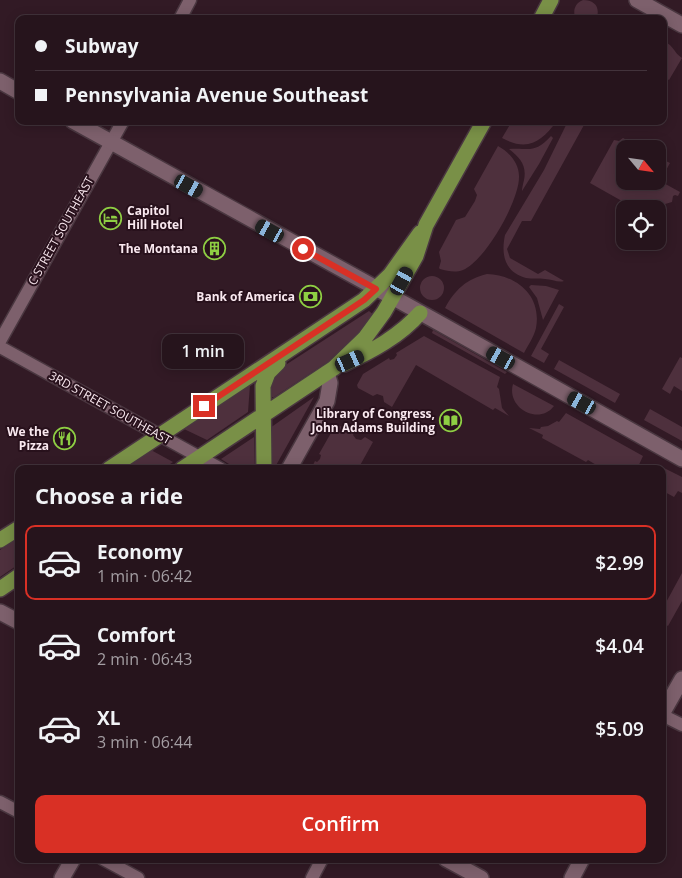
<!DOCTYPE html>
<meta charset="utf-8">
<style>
:root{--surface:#26141c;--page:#322129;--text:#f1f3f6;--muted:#a49ea3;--line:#42333b;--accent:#d93025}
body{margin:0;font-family:"Open Sans",sans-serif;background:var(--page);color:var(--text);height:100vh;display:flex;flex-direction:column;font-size:19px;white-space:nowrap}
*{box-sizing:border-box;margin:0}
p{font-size:16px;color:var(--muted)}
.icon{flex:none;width:28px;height:28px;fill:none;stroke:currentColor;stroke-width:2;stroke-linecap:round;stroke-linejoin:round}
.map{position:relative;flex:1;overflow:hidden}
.details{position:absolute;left:15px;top:465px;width:651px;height:398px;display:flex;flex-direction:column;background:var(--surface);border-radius:10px;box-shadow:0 2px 12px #0003,0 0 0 1px var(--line)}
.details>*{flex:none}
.top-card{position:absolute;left:15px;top:15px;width:652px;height:110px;border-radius:10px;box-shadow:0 2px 12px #0003,0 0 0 1px var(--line);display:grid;align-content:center;height:110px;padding:0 20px;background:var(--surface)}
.needle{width:32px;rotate:119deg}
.fabs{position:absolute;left:616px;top:140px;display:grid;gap:10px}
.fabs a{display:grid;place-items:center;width:50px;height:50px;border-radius:10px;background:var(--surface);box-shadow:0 2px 12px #0003,0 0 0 1px var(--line);font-size:25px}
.end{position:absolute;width:22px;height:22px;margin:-11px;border:6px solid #d93025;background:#fff;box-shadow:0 0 0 2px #fff}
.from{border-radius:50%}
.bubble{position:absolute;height:35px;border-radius:10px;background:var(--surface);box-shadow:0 2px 12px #0003,0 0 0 1px var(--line);font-size:16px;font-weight:600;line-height:35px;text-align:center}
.car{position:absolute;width:15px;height:30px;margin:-15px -8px;border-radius:6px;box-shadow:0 0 4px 1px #0007;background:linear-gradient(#222 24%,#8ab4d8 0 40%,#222 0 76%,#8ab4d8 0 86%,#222 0)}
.top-card b{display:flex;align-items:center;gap:18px;height:48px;font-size:19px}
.top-card b+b{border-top:1px solid var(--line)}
.top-card i{width:12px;height:12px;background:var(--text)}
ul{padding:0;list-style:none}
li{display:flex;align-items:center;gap:15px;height:75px;margin:0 10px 8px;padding:0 10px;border:2px solid transparent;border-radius:10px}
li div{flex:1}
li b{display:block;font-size:19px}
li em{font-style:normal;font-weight:600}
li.active{border-color:var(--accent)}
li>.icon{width:45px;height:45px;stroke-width:1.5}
h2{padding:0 20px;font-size:22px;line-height:60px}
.button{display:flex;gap:10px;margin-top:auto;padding:10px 20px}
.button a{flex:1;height:58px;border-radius:10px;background:var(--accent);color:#fff;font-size:20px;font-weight:600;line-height:58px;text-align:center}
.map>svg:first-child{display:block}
.green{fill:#4e303d}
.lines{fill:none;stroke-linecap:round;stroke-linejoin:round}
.minor-casing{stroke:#4a3740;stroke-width:15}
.tertiary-casing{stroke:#4a3740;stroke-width:18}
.secondary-casing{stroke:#4a3740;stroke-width:18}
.primary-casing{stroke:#4a3740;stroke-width:18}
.minor{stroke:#7d606c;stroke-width:12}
.tertiary{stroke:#7d606c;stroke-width:15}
.secondary{stroke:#7d606c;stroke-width:15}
.primary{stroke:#799047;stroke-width:15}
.route{stroke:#d93025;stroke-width:6}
.labels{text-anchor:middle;stroke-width:4;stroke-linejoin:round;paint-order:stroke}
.poi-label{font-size:12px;font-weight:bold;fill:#f9e8ef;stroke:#28111c;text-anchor:end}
.street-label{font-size:12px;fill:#f9e8ef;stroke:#28111c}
</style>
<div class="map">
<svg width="682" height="878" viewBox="0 0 682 878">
<rect width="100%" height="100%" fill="#321a25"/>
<path class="green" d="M583 0C595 0 601 8 596 19H576C572 11 575 3 583 0Z
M664 41C675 47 673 52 682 58L669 80 664 77Z
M512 121H557C541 142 528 152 502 138Z
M568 121H581L584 125 531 221H522L507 249 510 258 538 274 545 270 564 281C558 283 552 279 545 279 539 278 532 279 526 278 504 272 501 254 505 235L544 170Z
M551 136 553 138 539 164 522 191C522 188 523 184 524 180 527 165 520 158 509 149 528 147 534 155 551 136Z
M623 138 643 149H625V181H658V157L670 163 660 181 680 192 678 196 675 195 673 196 672 202 648 209H636L590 183 614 140 619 141Z
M498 146C509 152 519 163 519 176 520 200 485 261 463 270 455 273 448 271 440 269L439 268 441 261 439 252 456 220 465 217 475 201 477 195 474 189Z
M487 274C517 275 542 296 536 328 534 337 528 345 524 353L445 308C455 290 466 279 487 274Z
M420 288a12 12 0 1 1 24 0a12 12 0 1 1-24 0Z
M531 285 546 286 559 290 543 320 537 298 529 287Z
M559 304 564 307 541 349 549 354 544 363 531 356Z
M369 311 375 316 347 347 329 361 274 397H271C270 384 274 376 284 366Z
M433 330 507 372 505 374 432 333Z
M424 336 500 377 497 387 499 389 502 408 509 416 495 408 493 410 416 365 392 407 384 402 383 396 377 394 373 396 358 388 357 385 363 374 389 358 390 360 394 359 397 355 396 353Z
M680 357 682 358V391L674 386 670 394 662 389Z
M559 360 620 394 615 403 554 369Z
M513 384 554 406C539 426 506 408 513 384Z
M250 385 248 412 207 440 184 429Z
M314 397 274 469H268L270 428Z
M650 409 682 427V441L644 420Z
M566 413 643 456 637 469H603L588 460 586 462 542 438 543 435 529 428 540 429 541 427 548 426 557 421 559 422Z
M336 424 354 433 353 435 356 439 361 440 365 437 373 442 358 469H311L315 461 317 462 320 459 321 455 319 454Z
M254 437 255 469H237L221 459Z
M151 450 173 462 163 469H123Z
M664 468 682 477V493L678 491 674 497 663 491V471Z
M19 537V564L0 577V550Z
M682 573V601L668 626 663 623V608Z"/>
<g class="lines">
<defs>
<path id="minor" d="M180 19 190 0
M0 341 123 121
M0 347 221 469
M662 715 682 725
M0 802 19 812
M103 859 138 878
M312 878 322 859"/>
<path id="tertiary" d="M0 81 19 92
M73 121 432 319 682 459"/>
<path id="secondary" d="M637 0 682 25
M289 469 327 401 330 383 327 373
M0 612 19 622
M662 714 682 679
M446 859 481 878
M62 878 73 859
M572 878 582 859"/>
<path id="primary" d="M541 19 551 0
M344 364C372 351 400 336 420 313
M109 469 364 300 390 275 420 233
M182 469 334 368 365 338 384 312 416 256 426 225 484 121
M264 469 263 386 268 373 278 363
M0 540 19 528
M0 589 19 576"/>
</defs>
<use href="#minor" class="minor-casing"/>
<use href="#tertiary" class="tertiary-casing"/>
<use href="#secondary" class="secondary-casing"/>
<use href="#primary" class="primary-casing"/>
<use href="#minor" class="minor"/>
<use href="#tertiary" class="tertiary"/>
<use href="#secondary" class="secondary"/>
<use href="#primary" class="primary"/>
</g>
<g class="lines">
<path class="route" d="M204 406 364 300 376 289 303 249"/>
</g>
<defs>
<symbol id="hotel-ring" viewBox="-11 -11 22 22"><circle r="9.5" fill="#28111c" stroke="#8ece43" stroke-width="1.5"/><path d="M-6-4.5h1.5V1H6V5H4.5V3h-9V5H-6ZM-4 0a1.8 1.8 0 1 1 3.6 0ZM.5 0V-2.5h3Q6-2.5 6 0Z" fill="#8ece43"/></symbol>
<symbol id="building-ring" viewBox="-11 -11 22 22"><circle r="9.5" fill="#28111c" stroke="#8ece43" stroke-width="1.5"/><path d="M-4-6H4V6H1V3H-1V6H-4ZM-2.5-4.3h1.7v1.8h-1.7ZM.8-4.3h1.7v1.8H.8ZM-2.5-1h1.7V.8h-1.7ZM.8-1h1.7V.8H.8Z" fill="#8ece43"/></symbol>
<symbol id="bank-ring" viewBox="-11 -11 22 22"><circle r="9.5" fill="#28111c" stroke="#8ece43" stroke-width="1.5"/><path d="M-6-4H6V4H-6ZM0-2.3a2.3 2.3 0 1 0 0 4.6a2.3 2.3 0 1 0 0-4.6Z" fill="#8ece43"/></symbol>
<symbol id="library-ring" viewBox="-11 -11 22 22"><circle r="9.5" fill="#28111c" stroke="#8ece43" stroke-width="1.5"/><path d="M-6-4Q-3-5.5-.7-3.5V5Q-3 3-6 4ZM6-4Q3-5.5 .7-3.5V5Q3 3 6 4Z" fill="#8ece43"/></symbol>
<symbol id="restaurant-ring" viewBox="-11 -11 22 22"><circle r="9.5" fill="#28111c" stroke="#8ece43" stroke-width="1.5"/><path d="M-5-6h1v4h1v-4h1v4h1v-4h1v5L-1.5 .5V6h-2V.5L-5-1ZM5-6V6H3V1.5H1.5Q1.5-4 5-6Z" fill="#8ece43"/></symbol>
</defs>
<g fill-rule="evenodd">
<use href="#hotel-ring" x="98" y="206" width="25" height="25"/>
<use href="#building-ring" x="202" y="236" width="25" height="25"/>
<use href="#bank-ring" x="298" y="284" width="25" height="25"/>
<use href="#library-ring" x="438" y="408" width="25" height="25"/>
<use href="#restaurant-ring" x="52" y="426" width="25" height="25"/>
</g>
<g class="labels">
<g class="poi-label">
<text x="127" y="215" text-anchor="start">Capitol<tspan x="127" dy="14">Hill Hotel</tspan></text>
<text x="198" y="253">The Montana</text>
<text x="295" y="301">Bank of America</text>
<text x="435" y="418">Library of Congress,<tspan x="435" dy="14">John Adams Building</tspan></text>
<text x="49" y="436">We the<tspan x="49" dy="14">Pizza</tspan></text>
</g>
<g class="street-label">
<text transform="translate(61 231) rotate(-61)" y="4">C STREET SOUTHEAST</text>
<text transform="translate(110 408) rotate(29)" y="4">3RD STREET SOUTHEAST</text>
</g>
</g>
</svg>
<div class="fabs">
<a><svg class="needle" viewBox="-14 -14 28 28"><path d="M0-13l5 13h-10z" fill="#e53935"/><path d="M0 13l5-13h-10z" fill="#a49ea3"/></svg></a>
<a><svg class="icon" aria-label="locate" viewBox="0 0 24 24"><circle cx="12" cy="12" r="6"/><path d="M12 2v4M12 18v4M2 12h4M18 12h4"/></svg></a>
</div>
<i class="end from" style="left:303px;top:249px"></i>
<i class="end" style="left:204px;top:406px"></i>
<div class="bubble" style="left:162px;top:334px;width:82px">1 min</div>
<i class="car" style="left:189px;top:186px;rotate:119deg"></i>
<i class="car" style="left:270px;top:231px;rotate:299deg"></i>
<i class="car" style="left:402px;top:281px;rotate:29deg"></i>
<i class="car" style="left:501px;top:358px;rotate:299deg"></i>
<i class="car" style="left:350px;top:361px;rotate:66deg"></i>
<i class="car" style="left:582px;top:403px;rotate:299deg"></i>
<div class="top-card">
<b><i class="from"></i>Subway</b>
<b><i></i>Pennsylvania Avenue Southeast</b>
</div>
<section class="details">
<h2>Choose a ride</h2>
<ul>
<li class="active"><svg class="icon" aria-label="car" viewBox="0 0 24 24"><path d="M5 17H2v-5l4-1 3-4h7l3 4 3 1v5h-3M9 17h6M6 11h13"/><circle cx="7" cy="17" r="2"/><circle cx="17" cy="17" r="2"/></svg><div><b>Economy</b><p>1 min · 06:42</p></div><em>$2.99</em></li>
<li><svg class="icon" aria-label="car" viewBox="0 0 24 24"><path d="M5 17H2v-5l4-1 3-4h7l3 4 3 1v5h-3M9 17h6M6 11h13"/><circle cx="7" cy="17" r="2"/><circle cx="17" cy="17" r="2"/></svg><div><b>Comfort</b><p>2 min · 06:43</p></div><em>$4.04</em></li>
<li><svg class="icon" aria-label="car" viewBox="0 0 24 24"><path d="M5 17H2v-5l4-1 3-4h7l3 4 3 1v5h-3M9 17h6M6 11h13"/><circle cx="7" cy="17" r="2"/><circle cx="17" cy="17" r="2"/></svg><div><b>XL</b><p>3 min · 06:44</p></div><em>$5.09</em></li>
</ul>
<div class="button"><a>Confirm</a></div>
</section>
</div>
